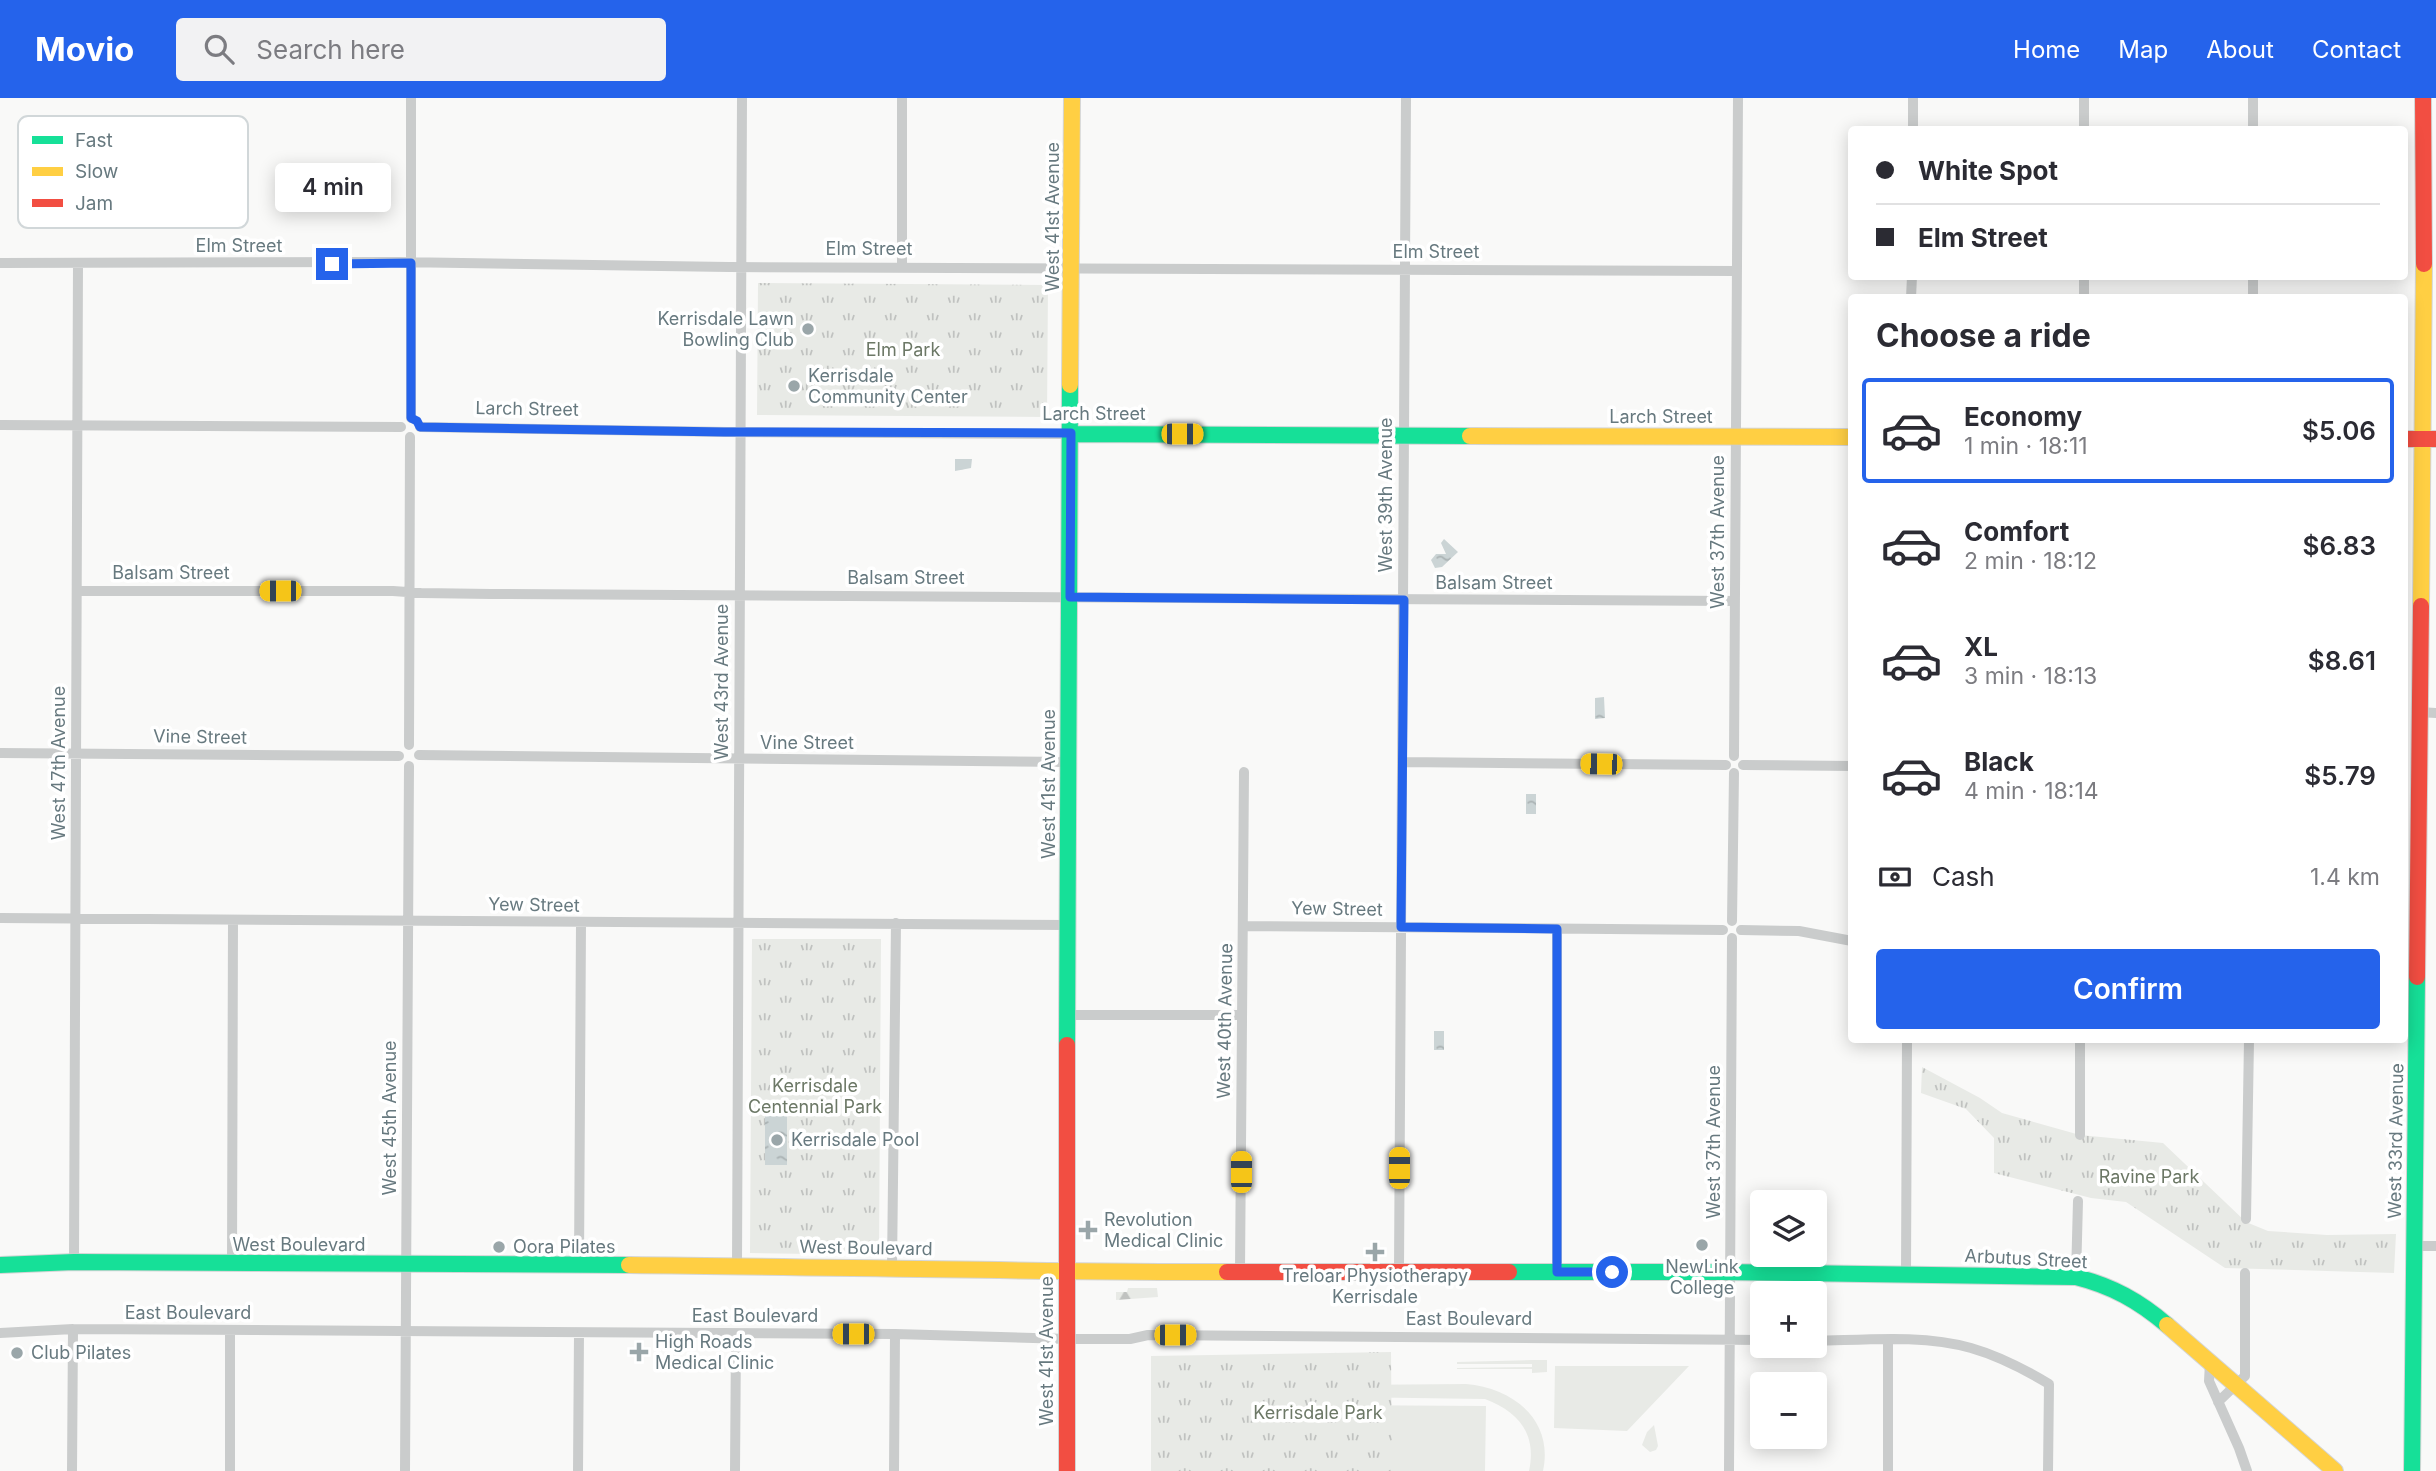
<!DOCTYPE html>
<meta charset="utf-8">
<style>
:root{--surface:#fff;--page:#f2f2f3;--text:#2b2b33;--muted:#7c7c81;--line:#e1e1e2;--accent:#2563eb}
body{margin:0;font-family:Inter,sans-serif;background:var(--page);color:var(--text);height:100vh;display:flex;flex-direction:column;font-size:26px;white-space:nowrap}
*{box-sizing:border-box;margin:0}
p{font-size:23px;color:var(--muted)}
.icon{flex:none;width:38px;height:38px;fill:none;stroke:currentColor;stroke-width:2;stroke-linecap:round;stroke-linejoin:round}
.map{position:relative;flex:1;overflow:hidden}
.details{position:absolute;left:1848px;top:196px;width:560px;height:749px;display:flex;flex-direction:column;background:var(--surface);border-radius:7px;box-shadow:0 4px 18px #0003}
.details>*{flex:none}
.banner{position:absolute;left:1848px;top:28px;width:560px;height:154px;border-radius:7px;box-shadow:0 4px 18px #0003;display:grid;align-content:center;height:154px;padding:0 28px;background:var(--surface)}
.buttons{position:absolute;left:1750px;top:1092px;display:grid;gap:14px}
.buttons a{display:grid;place-items:center;width:77px;height:77px;border-radius:7px;background:var(--surface);box-shadow:0 4px 18px #0003;font-size:35px}
.end{position:absolute;width:32px;height:32px;margin:-16px;border:9px solid #2563eb;background:#fff;box-shadow:0 0 0 4px #fff}
.from{border-radius:50%}
.bubble{position:absolute;height:49px;border-radius:7px;background:var(--surface);box-shadow:0 4px 18px #0003;font-size:23px;font-weight:600;line-height:49px;text-align:center}
.car{position:absolute;width:21px;height:42px;margin:-21px -10px;border-radius:9px;box-shadow:0 0 5px 2px #0007;background:linear-gradient(#f5c518 24%,#345 0 40%,#f5c518 0 76%,#345 0 86%,#f5c518 0)}
.banner b{display:flex;align-items:center;gap:24px;height:66px;font-size:26px}
.banner b+b{border-top:2px solid var(--line)}
.banner i{width:18px;height:18px;background:var(--text)}
ul{padding:0;list-style:none}
li{display:flex;align-items:center;gap:21px;height:105px;margin:0 14px 10px;padding:0 14px;border:4px solid transparent;border-radius:7px}
li div{flex:1}
li b{display:block;font-size:26px}
li em{font-style:normal;font-weight:600}
li.active{border-color:var(--accent)}
li>.icon{width:63px;height:63px;stroke-width:1.5}
h2{padding:0 28px;font-size:32px;line-height:84px}
.pay{display:flex;align-items:center;gap:18px;height:77px;padding:0 28px;font-size:26px}
.pay p{margin-inline-start:auto}
.button{display:flex;gap:14px;margin-top:auto;padding:14px 28px}
.button a{flex:1;height:80px;border-radius:7px;background:var(--accent);color:#fff;font-size:28px;font-weight:600;line-height:80px;text-align:center}
header{display:flex;align-items:center;gap:42px;box-sizing:border-box;height:98px;padding:0 35px;background:var(--accent);color:#fff}
header strong{font-size:33px}
nav{display:flex;gap:38px;margin-inline-start:auto;font-size:24px}
.search{width:490px;height:63px;background:var(--page);display:flex;align-items:center;gap:18px;box-sizing:border-box;padding:0 24px;border-radius:7px;color:var(--muted);font-size:26px}
.map>svg:first-child{display:block}
.grass{fill:#e8eae6}
.forest{fill:url(#forest-firs)}
.park{fill:url(#park-tufts)}
.water{fill:url(#water-ripples)}
.lines{fill:none;stroke-linecap:round;stroke-linejoin:round}
.fast-casing{stroke:#d4d5d5;stroke-width:18}
.slow-casing{stroke:#d4d5d5;stroke-width:18}
.jam-casing{stroke:#d4d5d5;stroke-width:18}
.street{stroke:#cacccc;stroke-width:10}
.fast{stroke:#16e098;stroke-width:16}
.slow{stroke:#ffcf43;stroke-width:16}
.jam{stroke:#f24e42;stroke-width:16}
.route{stroke:#2563eb;stroke-width:9}
.poi-dot{fill:#9aa6a9;stroke:#fff;stroke-width:2.5}
.labels{text-anchor:middle;stroke-width:7;stroke-linejoin:round;paint-order:stroke}
.street-label{font-size:18px;fill:#67797f;stroke:#fff}
.poi-label{font-size:18px;fill:#67797f;stroke:#fff;text-anchor:start}
.park-label{font-size:18px;fill:#6c7866;stroke:#fff}
.key{fill:#fff;stroke:#d1d7d9;stroke-width:2}
.key-label{font-size:19px;fill:#67797f}
</style>
<header>
<strong>Movio</strong>
<div class="search"><svg class="icon" aria-label="search" viewBox="0 0 24 24"><circle cx="10" cy="10" r="6"/><path d="M15 15l6 6"/></svg>Search here</div>
<nav><a>Home</a><a>Map</a><a>About</a><a>Contact</a></nav>
</header>
<div class="map">
<svg width="2436" height="1373" viewBox="0 0 2436 1373">
<defs>
<pattern id="forest-firs" width="22" height="20" patternUnits="userSpaceOnUse" patternTransform="scale(1.75)"><rect width="22" height="20" fill="#e8eae6"/><path d="M5 1l3.5 6h-7zM16 11l3.5 6h-7z" fill="#c0c2c0"/></pattern>
<pattern id="park-tufts" width="24" height="20" patternUnits="userSpaceOnUse" patternTransform="scale(1.75)"><rect width="24" height="20" fill="#e8eae6"/><path d="M3 7l-1-3M5 7V3M7 7l1-3M15 17l-1-3M17 17v-4M19 17l1-3" fill="none" stroke="#c0c2c0"/></pattern>
<pattern id="water-ripples" width="26" height="14" patternUnits="userSpaceOnUse" patternTransform="scale(1.75)"><rect width="26" height="14" fill="#cbd4d5"/><path d="M2 4q2-2 4 0t4 0M15 11q2-2 4 0t4 0" fill="none" stroke="#a9b1b2"/></pattern>
</defs>
<rect width="100%" height="100%" fill="#f9f9f8"/>
<path class="grass" d="M1532 1262H1547V1274L1532 1275V1271H1457V1270L1532 1269V1266H1457V1264Z
M1555 1268H1689L1627 1333 1554 1330Z
M1466 1286C1513 1290 1554 1322 1543 1373H1529C1537 1336 1519 1314 1485 1301L1343 1299 1269 1373 1347 1287Z
M1326 1307 1486 1308 1485 1373H1326Z
M1654 1327 1658 1348 1656 1352 1650 1354 1642 1347 1647 1334Z"/>
<path class="forest" d="M1128 1190H1157L1158 1199 1116 1202V1194H1127Z"/>
<path class="park" d="M758 185 1048 187 1047 319 757 317Z
M752 841H881L879 1157 750 1155Z
M1922 969 1980 1000 2002 1015 2080 1037 2163 1045 2246 1124 2268 1133 2327 1137 2396 1136 2394 1175 2225 1170 2126 1104 2091 1100 1994 1075V1040L1966 1011 1921 995Z
M1391 1254 1392 1373H1151V1258Z"/>
<path class="water" d="M955 361H972L971 370 955 373Z
M1444 441 1458 454 1442 469 1435 470 1431 462 1436 456H1446L1441 445Z
M1604 599 1605 620 1595 621V600Z
M1526 696H1536V716H1526Z
M1434 933H1444V952H1434Z
M774 1014 787 1017V1067H765V1017H774Z"/>
<g class="lines">
<defs>
<path id="fast" d="M1071 336 1470 338
M1067 947 1070 287
M0 1167 74 1164 629 1167
M1509 1174H1719L2076 1179C2112 1188 2139 1203 2167 1227
M2412 1373 2417 879"/>
<path id="slow" d="M1070 287 1072 0
M1470 338 1852 339
M2421 508 2424 166
M629 1167C828 1169 1028 1174 1227 1174
M2167 1227 2335 1373"/>
<path id="jam" d="M2423 0 2424 166
M2404 341H2436
M2417 879 2421 508
M1067 947V1373
M1227 1174H1509"/>
</defs>
<use href="#fast" class="fast-casing"/>
<use href="#slow" class="slow-casing"/>
<use href="#jam" class="jam-casing"/>
<path class="street" d="M1913 32V0
M2084 32V0
M2253 32V0
M0 165 398 164 729 169 1737 173
M902 168V0
M1911 200 1912 178
M2084 200V178
M2253 200V178
M411 320V0
M0 327 401 329
M420 329 728 334 1071 336
M77 493H393L421 495 491 496 1735 503
M2419 614 2436 615
M409 647 410 339
M0 655 399 658
M419 657 1068 664
M1734 658 1738 0
M1402 664 1726 667
M1743 667 1852 668
M0 820 1068 827
M1732 823 1734 675
M1244 828 1723 832
M1741 832 1799 833 1852 843
M1068 917H1242
M2080 1037V942
M2246 1121 2249 942
M2414 1148H2436
M74 1164 78 166
M232 1165 233 822
M579 1167 581 825
M737 1168 742 0
M892 1169 896 825
M1240 1172 1244 674
M1399 1172 1406 0
M1557 1174V831
M1906 1177 1907 942
M2076 1179 2078 1103
M0 1235 73 1231 895 1236 1068 1241H1130L1148 1237 1762 1242
M1815 1243C1864 1242 1923 1236 1971 1250 1999 1258 2024 1271 2049 1286L2048 1373
M2210 1265 2209 1283 2239 1350 2247 1373
M2218 1304 2245 1278V1175
M72 1373 73 1231
M230 1373V1232
M405 1373 409 668
M578 1373 579 1235
M735 1373 736 1236
M894 1373 895 1236
M1729 1373 1732 840
M1888 1373V1242"/>
<use href="#fast" class="fast"/>
<use href="#slow" class="slow"/>
<use href="#jam" class="jam"/>
</g>
<g class="lines">
<path class="route" d="M332 166 411 165V320L417 323 420 329 724 334 1071 335 1070 499 1404 502 1401 829 1557 831V1174H1612"/>
</g>
<g class="poi-dot">
<circle cx="808" cy="231" r="7"/>
<circle cx="794" cy="288" r="7"/>
<circle cx="777" cy="1042" r="7"/>
<path d="M1084.5 1121.5h7v7h7v7h-7v7h-7v-7h-7v-7h7z"/>
<circle cx="1702" cy="1147" r="7"/>
<circle cx="499" cy="1149" r="7"/>
<path d="M1371.5 1143.5h7v7h7v7h-7v7h-7v-7h-7v-7h7z"/>
<path d="M635.5 1243.5h7v7h7v7h-7v7h-7v-7h-7v-7h7z"/>
<circle cx="17" cy="1255" r="7"/>
</g>
<g class="labels">
<g class="street-label">
<text transform="translate(1053 119) rotate(-90)" y="6">West 41st Avenue</text>
<text x="239" y="154">Elm Street</text>
<text x="869" y="157">Elm Street</text>
<text x="1436" y="160">Elm Street</text>
<text transform="translate(527 311) rotate(1)" y="6">Larch Street</text>
<text x="1094" y="322">Larch Street</text>
<text x="1661" y="325">Larch Street</text>
<text transform="translate(1386 397) rotate(-90)" y="6">West 39th Avenue</text>
<text transform="translate(1718 434) rotate(-90)" y="6">West 37th Avenue</text>
<text x="171" y="481">Balsam Street</text>
<text x="906" y="486">Balsam Street</text>
<text x="1494" y="491">Balsam Street</text>
<text transform="translate(722 584) rotate(-90)" y="6">West 43rd Avenue</text>
<text transform="translate(200 639) rotate(1)" y="6">Vine Street</text>
<text x="807" y="651">Vine Street</text>
<text transform="translate(59 665) rotate(-90)" y="6">West 47th Avenue</text>
<text transform="translate(1049 686) rotate(-90)" y="6">West 41st Avenue</text>
<text transform="translate(534 807) rotate(1)" y="6">Yew Street</text>
<text transform="translate(1337 811) rotate(1)" y="6">Yew Street</text>
<text transform="translate(1225 923) rotate(-89)" y="6">West 40th Avenue</text>
<text transform="translate(390 1020) rotate(-90)" y="6">West 45th Avenue</text>
<text transform="translate(2396 1043) rotate(-89)" y="6">West 33rd Avenue</text>
<text transform="translate(1714 1044) rotate(-90)" y="6">West 37th Avenue</text>
<text x="299" y="1153">West Boulevard</text>
<text transform="translate(866 1150) rotate(1)" y="6">West Boulevard</text>
<text transform="translate(2026 1161) rotate(3)" y="6">Arbutus Street</text>
<text x="188" y="1221">East Boulevard</text>
<text x="755" y="1224">East Boulevard</text>
<text x="1469" y="1227">East Boulevard</text>
<text transform="translate(1047 1253) rotate(-90)" y="6">West 41st Avenue</text>
</g>
<g class="poi-label">
<text x="794" y="227" text-anchor="end">Kerrisdale Lawn<tspan x="794" dy="21">Bowling Club</tspan></text>
<text x="808" y="284">Kerrisdale<tspan x="808" dy="21">Community Center</tspan></text>
<text x="791" y="1048">Kerrisdale Pool</text>
<text x="1104" y="1128">Revolution<tspan x="1104" dy="21">Medical Clinic</tspan></text>
<text x="513" y="1155">Oora Pilates</text>
<text x="1702" y="1175" text-anchor="middle">NewLink<tspan x="1702" dy="21">College</tspan></text>
<text x="1375" y="1184" text-anchor="middle">Treloar Physiotherapy<tspan x="1375" dy="21">Kerrisdale</tspan></text>
<text x="655" y="1250">High Roads<tspan x="655" dy="21">Medical Clinic</tspan></text>
<text x="31" y="1261">Club Pilates</text>
</g>
<g class="park-label">
<text x="903" y="258">Elm Park</text>
<text x="815" y="994">Kerrisdale<tspan x="815" dy="21">Centennial Park</tspan></text>
<text x="2149" y="1085">Ravine Park</text>
<text x="1318" y="1321">Kerrisdale Park</text>
</g>
</g>
<rect x="18" y="18" width="230" height="112" rx="10" class="key"/>
<rect x="32" y="38" width="31" height="8" fill="#16e098"/>
<rect x="32" y="69" width="31" height="9" fill="#ffcf43"/>
<rect x="32" y="101" width="31" height="8" fill="#f24e42"/>
<g class="key-label">
<text x="75" y="49">Fast</text>
<text x="75" y="80">Slow</text>
<text x="75" y="112">Jam</text>
</g>
</svg>
<div class="buttons">
<a><svg class="icon" aria-label="layers" viewBox="0 0 24 24"><path d="M12 4l9 5-9 5-9-5zM3 14l9 5 9-5"/></svg></a>
<a>+</a>
<a>−</a>
</div>
<i class="end from" style="left:1612px;top:1174px"></i>
<i class="end" style="left:332px;top:166px"></i>
<div class="bubble" style="left:275px;top:65px;width:116px">4 min</div>
<i class="car" style="left:1182px;top:336px;rotate:90deg"></i>
<i class="car" style="left:280px;top:493px;rotate:270deg"></i>
<i class="car" style="left:1601px;top:666px;rotate:271deg"></i>
<i class="car" style="left:1399px;top:1070px;rotate:0deg"></i>
<i class="car" style="left:1241px;top:1074px;rotate:0deg"></i>
<i class="car" style="left:853px;top:1236px;rotate:270deg"></i>
<i class="car" style="left:1175px;top:1237px;rotate:90deg"></i>
<div class="banner">
<b><i class="from"></i>White Spot</b>
<b><i></i>Elm Street</b>
</div>
<section class="details">
<h2>Choose a ride</h2>
<ul>
<li class="active"><svg class="icon" aria-label="car" viewBox="0 0 24 24"><path d="M5 17H2v-5l4-1 3-4h7l3 4 3 1v5h-3M9 17h6M6 11h13"/><circle cx="7" cy="17" r="2"/><circle cx="17" cy="17" r="2"/></svg><div><b>Economy</b><p>1 min · 18:11</p></div><em>$5.06</em></li>
<li><svg class="icon" aria-label="car" viewBox="0 0 24 24"><path d="M5 17H2v-5l4-1 3-4h7l3 4 3 1v5h-3M9 17h6M6 11h13"/><circle cx="7" cy="17" r="2"/><circle cx="17" cy="17" r="2"/></svg><div><b>Comfort</b><p>2 min · 18:12</p></div><em>$6.83</em></li>
<li><svg class="icon" aria-label="car" viewBox="0 0 24 24"><path d="M5 17H2v-5l4-1 3-4h7l3 4 3 1v5h-3M9 17h6M6 11h13"/><circle cx="7" cy="17" r="2"/><circle cx="17" cy="17" r="2"/></svg><div><b>XL</b><p>3 min · 18:13</p></div><em>$8.61</em></li>
<li><svg class="icon" aria-label="car" viewBox="0 0 24 24"><path d="M5 17H2v-5l4-1 3-4h7l3 4 3 1v5h-3M9 17h6M6 11h13"/><circle cx="7" cy="17" r="2"/><circle cx="17" cy="17" r="2"/></svg><div><b>Black</b><p>4 min · 18:14</p></div><em>$5.79</em></li>
</ul>
<div class="pay"><svg class="icon" aria-label="cash" viewBox="0 0 24 24"><path d="M3 7h18v10H3z"/><circle cx="12" cy="12" r="2"/></svg>Cash<p>1.4 km</p></div>
<div class="button"><a>Confirm</a></div>
</section>
</div>
